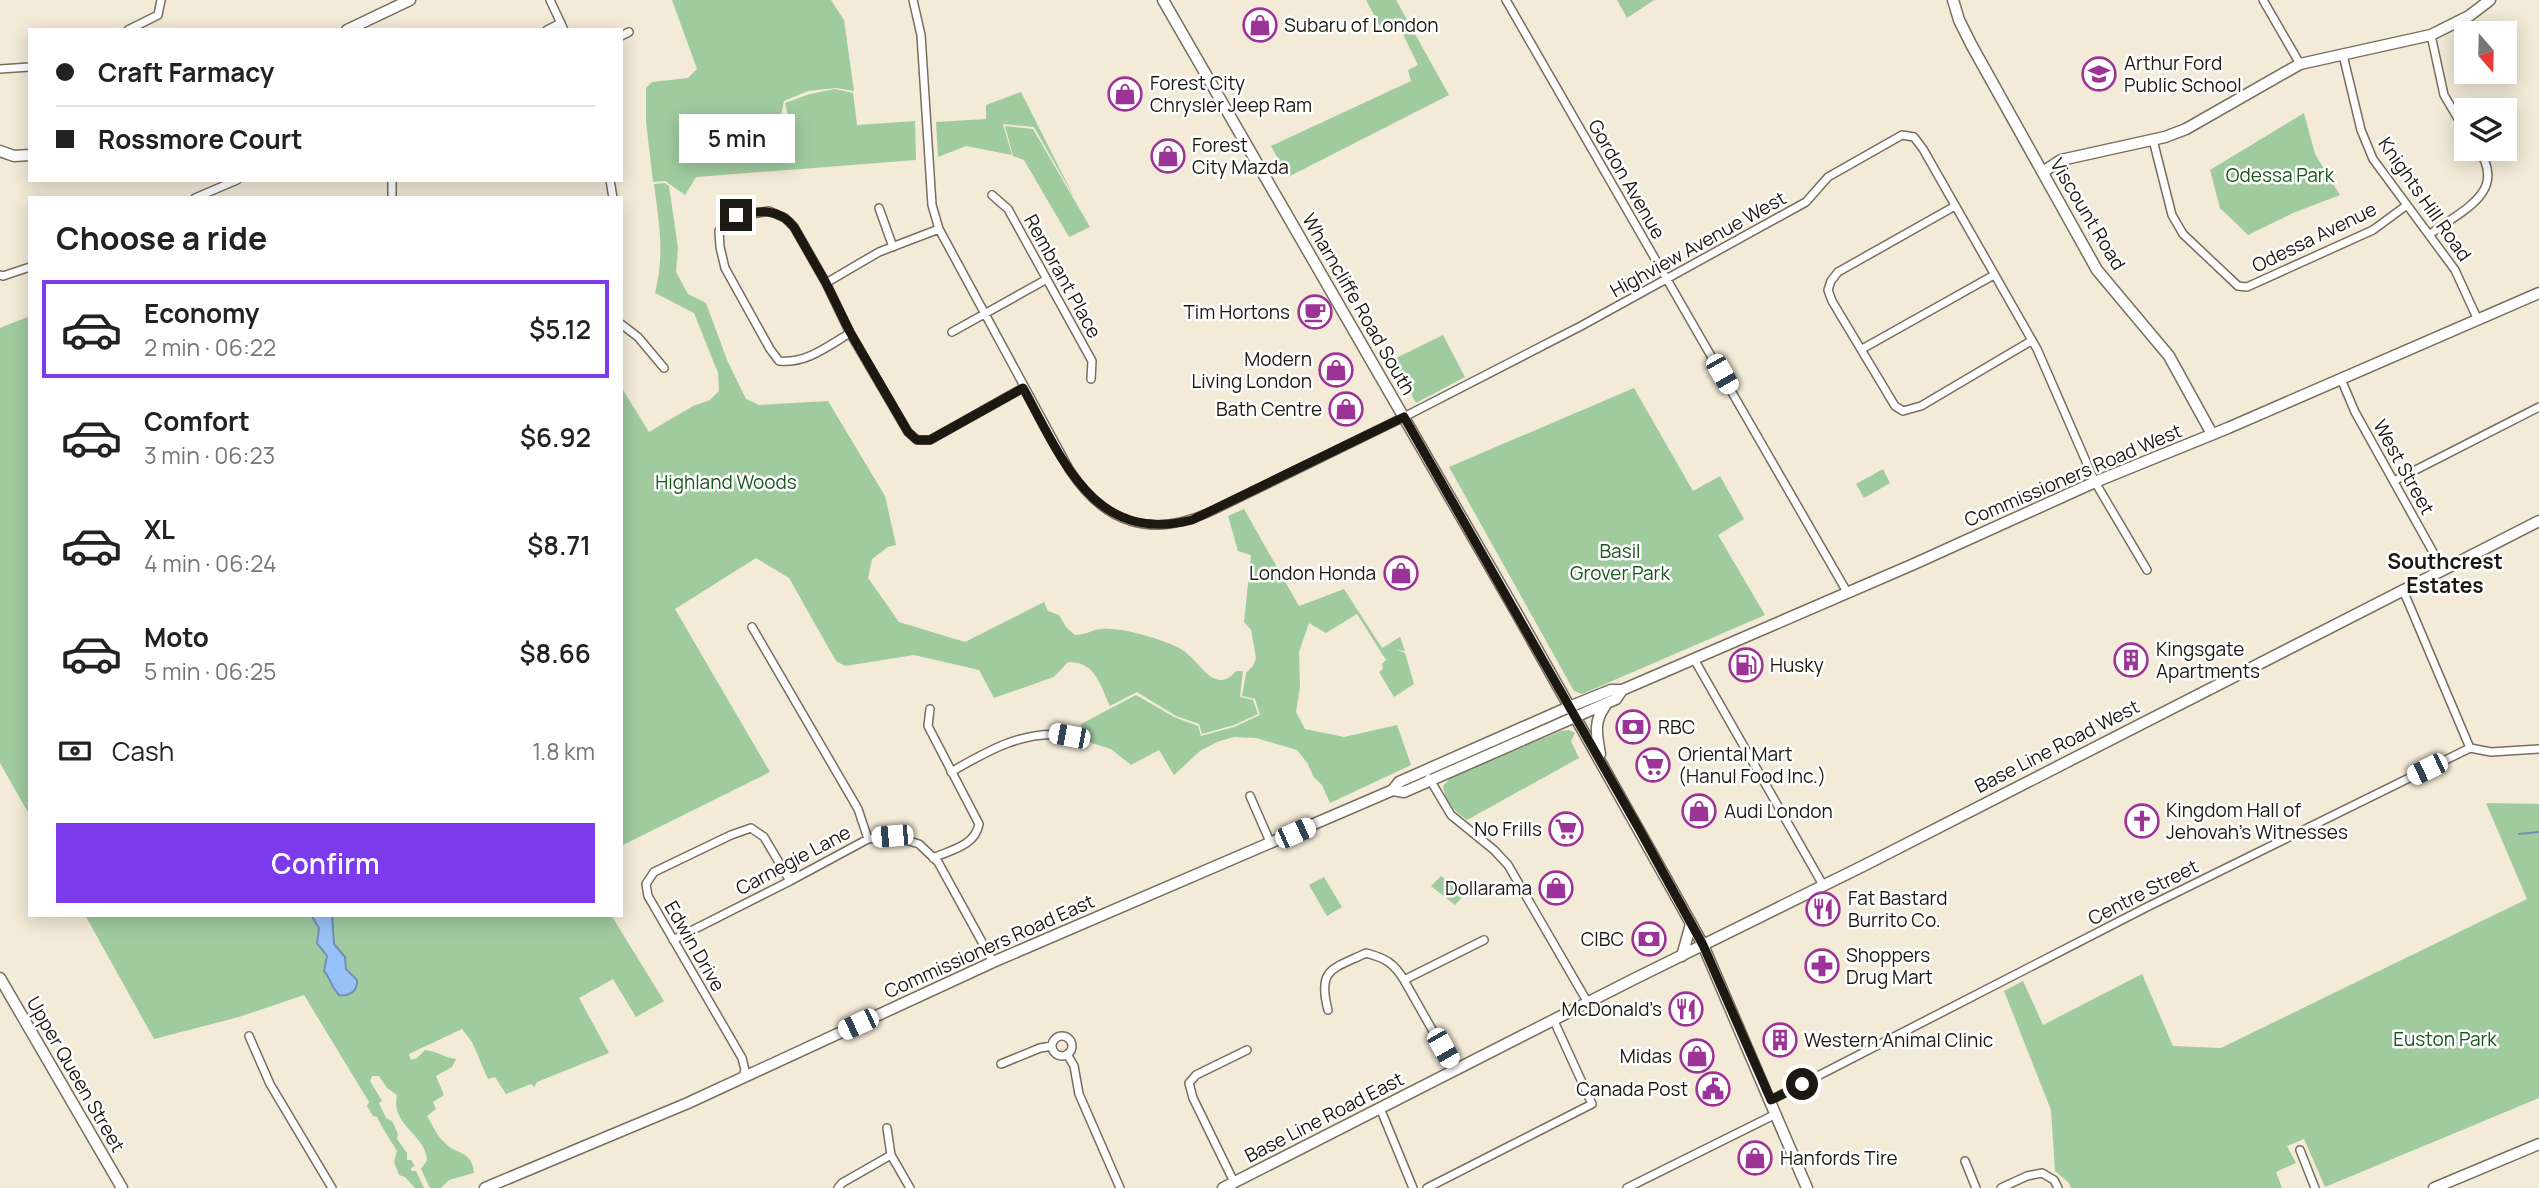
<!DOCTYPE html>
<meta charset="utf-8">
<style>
:root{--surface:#fff;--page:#f6f6f6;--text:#222;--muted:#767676;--line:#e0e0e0;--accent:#7c3aed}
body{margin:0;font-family:Manrope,sans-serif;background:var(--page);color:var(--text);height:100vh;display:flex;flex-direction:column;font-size:26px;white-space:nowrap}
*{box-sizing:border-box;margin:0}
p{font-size:23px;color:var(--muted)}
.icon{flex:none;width:38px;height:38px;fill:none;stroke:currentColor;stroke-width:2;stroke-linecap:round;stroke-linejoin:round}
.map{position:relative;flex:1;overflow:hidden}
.drawer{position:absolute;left:28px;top:196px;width:595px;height:721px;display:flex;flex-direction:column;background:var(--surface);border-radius:0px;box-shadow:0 4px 18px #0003}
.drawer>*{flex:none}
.banner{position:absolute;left:28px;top:28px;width:595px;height:154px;border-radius:0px;box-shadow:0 4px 18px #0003;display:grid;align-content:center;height:154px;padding:0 28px;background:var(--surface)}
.needle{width:46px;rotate:160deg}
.controls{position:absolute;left:2454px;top:21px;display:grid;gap:14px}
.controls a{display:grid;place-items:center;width:63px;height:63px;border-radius:0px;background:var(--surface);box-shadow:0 4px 18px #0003;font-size:35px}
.end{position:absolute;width:32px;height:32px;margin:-16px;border:9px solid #1c1912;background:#fff;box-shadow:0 0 0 4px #fff}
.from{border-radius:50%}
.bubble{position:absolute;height:49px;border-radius:0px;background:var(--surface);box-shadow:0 4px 18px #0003;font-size:23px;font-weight:600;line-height:49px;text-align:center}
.car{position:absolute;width:21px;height:42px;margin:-21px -10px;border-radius:9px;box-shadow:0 0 5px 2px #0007;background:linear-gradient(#fff 24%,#345 0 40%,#fff 0 76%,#345 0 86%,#fff 0)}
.banner b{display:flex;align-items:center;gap:24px;height:66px;font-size:26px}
.banner b+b{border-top:2px solid var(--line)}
.banner i{width:18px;height:18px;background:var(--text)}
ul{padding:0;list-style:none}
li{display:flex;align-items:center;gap:21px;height:98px;margin:0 14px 10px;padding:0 14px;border:4px solid transparent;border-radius:0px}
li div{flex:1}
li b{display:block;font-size:26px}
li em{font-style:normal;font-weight:600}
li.active{border-color:var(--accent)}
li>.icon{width:63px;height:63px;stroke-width:1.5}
h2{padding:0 28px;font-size:32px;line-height:84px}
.pay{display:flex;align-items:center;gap:18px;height:77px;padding:0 28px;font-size:26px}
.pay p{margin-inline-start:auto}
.cta{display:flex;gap:14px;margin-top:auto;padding:14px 28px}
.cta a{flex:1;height:80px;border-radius:0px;background:var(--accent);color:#fff;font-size:28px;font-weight:600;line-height:80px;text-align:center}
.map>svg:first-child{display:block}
.green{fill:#a0cb9f}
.water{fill:#98c1f7;stroke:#738fb2;stroke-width:2}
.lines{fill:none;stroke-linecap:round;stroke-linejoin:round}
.stream{stroke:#738fb2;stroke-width:2}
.street-casing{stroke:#776e5d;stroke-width:10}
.secondary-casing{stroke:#776e5d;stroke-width:13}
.street{stroke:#fff;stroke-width:7}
.secondary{stroke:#fff;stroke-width:10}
.route{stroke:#1c1912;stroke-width:9}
.labels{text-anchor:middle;stroke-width:5;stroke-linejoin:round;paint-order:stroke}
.poi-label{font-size:19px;fill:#1c1912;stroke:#fff;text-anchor:start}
.park-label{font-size:19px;fill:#17571b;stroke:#fff}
.street-label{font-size:19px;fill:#1c1912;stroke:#fff}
.neighbourhood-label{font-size:21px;font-weight:bold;fill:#1c1912;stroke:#fff}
</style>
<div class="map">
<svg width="2539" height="1188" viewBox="0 0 2539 1188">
<rect width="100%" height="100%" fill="#f3ead7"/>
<path class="green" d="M672 0H831L844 20 854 91 836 88 808 91 784 101 781 115 791 129 785 103 810 94 835 89 853 93 857 125 915 121 916 160 696 177 685 195 665 181 653 182 646 122V88L652 82 688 78 697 69Z
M1366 0H1396L1449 95 1288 177 1271 146 1411 81 1408 70 1418 65 1398 24 1381 28Z
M1617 0H1654L1627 18Z
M1021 92 1075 199 1034 127 1003 124 1012 155 966 146 938 157 936 122 986 119V105Z
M2304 113 2315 154 2340 195 2293 213 2248 235 2220 208 2210 170Z
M1005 126 1033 129 1090 227 1069 237 1024 160 1013 156Z
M665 183 669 186 678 248 676 272 688 294 706 303 727 360 746 399 759 405 828 401 885 496 896 545 888 547 872 559 868 578 899 622 965 642 1044 602 1048 611 1059 615 1066 627 1075 635C1085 635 1092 630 1101 629 1121 627 1163 639 1181 649 1200 660 1214 697 1236 671H1243L1240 697 1253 700 1258 714 1234 725 1202 734 1199 724 1176 716 1137 692 1110 706C1099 683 1096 662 1068 662L1054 677 994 698 979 670 914 655 845 666 836 661 789 578 756 558 675 609 770 772 621 846V387L649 432 693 406 710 400 719 391 718 373 694 313 655 293C665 254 659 224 654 184Z
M30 316V816L0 763V328Z
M1443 335 1465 377 1416 403 1392 360Z
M1634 388 1693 491 1720 476 1744 519 1718 535 1765 615 1582 694 1574 691 1449 467Z
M1883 469 1890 483 1864 498 1856 484Z
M1244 509 1299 606 1344 589 1382 648 1400 637 1405 651 1396 649 1405 653 1414 684 1394 697 1379 672 1383 669 1382 664 1386 660 1357 614 1326 633 1309 623 1299 652 1300 687 1296 712 1305 729 1344 737 1397 725 1411 765 1330 803 1322 785 1313 776 1308 764 1297 750 1256 738 1234 737 1217 742 1200 751 1174 775 1159 750 1131 765 1111 749 1085 741 1081 724 1136 695 1174 717 1198 726 1201 736 1234 727 1260 715 1255 699 1242 696 1246 673 1253 666 1256 658 1251 630 1244 622 1251 555 1238 551 1228 516Z
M1569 730 1575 733 1571 741 1579 758 1467 820C1455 812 1445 801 1443 786L1452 776 1561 731Z
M2486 803 2539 804V1098L2325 1187 2304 1139 2287 1146 2296 1163 2276 1172 2282 1188H2071L2069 1183 2055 1171 2051 1110 2004 991 2023 981 2043 1025 2142 974 2173 1046 2221 1048 2527 899Z
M1441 876 1464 895 1455 905 1431 886Z
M1324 877 1342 907 1327 916 1309 885Z
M85 915H611L664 1001 636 1017 613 979 579 998 609 1053 537 1082 534 1087 531 1084 506 1094 495 1077 488 1079 472 1042 462 1029 409 1054 411 1060 417 1058 425 1050C437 1051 445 1058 456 1059L452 1067 436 1076 444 1095 433 1102 436 1109 427 1116C432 1124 436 1134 443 1141 456 1156 472 1149 474 1173L449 1180 441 1188H430L421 1169 427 1160C425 1133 390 1126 397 1095L387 1088 379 1076H372L370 1081 382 1101 379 1103 386 1118 392 1121 398 1134 397 1139 407 1153V1160H411L415 1166 411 1168V1171H416L424 1188H415L405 1177 399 1175 394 1162 397 1151C390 1140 383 1129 377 1117L373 1116 367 1106 369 1102 304 995 239 1017 154 1039Z"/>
<path class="water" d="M311 915H332L334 944 345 957 346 969 357 980C358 990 350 997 339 995 331 987 331 979 324 971L327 956 317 943 319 928Z"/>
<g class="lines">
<path class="stream" d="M2519 834 2539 832"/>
<defs>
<path id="street" d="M550 0 564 30
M913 0 921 35 932 205 939 229 1069 469C1106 526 1153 539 1214 510L1404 417 1581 326 1806 202 1828 177 1902 135 1914 137 1923 149 2037 349 2095 482 2147 570
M1506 0 1847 592
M2263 0 2300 64
M128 30 158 15 161 0
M547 30 561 23
M2431 35 2444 95 2466 132
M621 36 629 32
M2343 55 2361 130 2373 159 2455 270 2477 318
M0 69 30 67
M2153 140 2172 215 2183 234 2238 286 2247 287 2373 230 2407 205
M610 180 613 198
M992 195 1008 209 1092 361 1091 379
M195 198 237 180
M392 198V180
M1955 206 1838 272 1831 281 1828 290 1832 301 1895 406 1903 411 1921 406 2031 341
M879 208 893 247
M2429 235C2460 211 2509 193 2478 149
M0 275 3 276 30 267
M826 283 879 252 939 229
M621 324 638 337 664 368
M952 332 1047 279
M850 333C828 346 806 364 779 361L770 349 725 268 720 247 719 231 728 218 769 211 785 218 794 227 826 283 850 333 908 432 917 440H930L1023 388
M1862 349 1994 275
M2341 379 2355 412 2443 570
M2394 481 2539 407
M2403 590 2470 748
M752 627 858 809 868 839
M1694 659 1823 885
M930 709 928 726 979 824C975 846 951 850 933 858
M951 772C987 751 1027 728 1069 736
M1429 778 1451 815 1494 850 1508 865 1588 1003
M1250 796 1271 844
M673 940 790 881 868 839 892 836 919 844 938 862 993 962
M1404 980 1484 940
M1328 1010C1317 968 1333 969 1366 953 1385 958 1394 963 1404 980L1455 1070
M249 1036 270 1084 332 1188
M1052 1046a10 10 0 1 1 20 0a10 10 0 1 1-20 0Z
M1067 1054 1074 1066 1079 1094 1120 1188
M1001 1064 1040 1048 1052 1046
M743 1077 745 1070 742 1058 648 896 646 884 654 872 731 835 751 828 764 837 790 881
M1771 1100 2147 907 2470 748 2491 752 2539 749
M1380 1108 1413 1188
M887 1128 891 1155 910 1188
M2300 1150 2315 1188
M1965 1161 1976 1188
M1234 1182 1193 1098 1189 1083 1196 1075 1247 1050
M838 1188 842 1183 891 1155
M1427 1188 1592 1104 1554 1021
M1627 1188 1776 1114
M2001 1188 2027 1176 2042 1173 2054 1180 2058 1188"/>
<path id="secondary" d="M1163 0 1519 617 1673 891 1703 945 1807 1188
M1953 0 1959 20 1972 46 2097 270 2169 356 2212 434
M347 30 410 0
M0 151 14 156 30 155
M2043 172 2061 160 2165 137 2186 129 2300 64 2431 35 2469 16 2490 0
M1600 754C1597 736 1593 722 1605 706
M1393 790 1404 792 1616 699 1622 690
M1682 956 1691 924
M0 978 122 1188
M485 1188 688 1103 993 962 1393 790 1399 782 1569 707 1611 690H1622L1914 564 2095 482 2228 428 2539 293
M1223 1188 1632 980 1865 865 2539 521
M2434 1188 2539 1144"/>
</defs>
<use href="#street" class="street-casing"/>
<use href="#secondary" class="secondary-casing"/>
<use href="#street" class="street"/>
<use href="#secondary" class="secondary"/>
</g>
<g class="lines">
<path class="route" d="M736 215C758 211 778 207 794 227L826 283 850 332 908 432 917 440H930L1023 388C1062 459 1094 545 1192 520L1404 417 1638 827 1703 945 1771 1100 1802 1084"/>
</g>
<defs>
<symbol id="shop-ring" viewBox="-11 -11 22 22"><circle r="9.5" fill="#fff" stroke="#9c3497" stroke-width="1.5"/><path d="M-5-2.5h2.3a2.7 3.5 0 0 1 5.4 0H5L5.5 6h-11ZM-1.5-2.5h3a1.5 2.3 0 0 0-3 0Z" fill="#9c3497"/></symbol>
<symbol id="school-ring" viewBox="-11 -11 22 22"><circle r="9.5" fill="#fff" stroke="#9c3497" stroke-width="1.5"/><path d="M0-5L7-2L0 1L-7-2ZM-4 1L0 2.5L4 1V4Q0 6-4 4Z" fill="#9c3497"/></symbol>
<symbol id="cafe-ring" viewBox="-11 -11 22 22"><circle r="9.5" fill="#fff" stroke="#9c3497" stroke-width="1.5"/><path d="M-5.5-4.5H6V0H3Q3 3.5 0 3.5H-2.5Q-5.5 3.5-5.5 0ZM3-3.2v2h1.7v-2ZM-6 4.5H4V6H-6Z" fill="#9c3497"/></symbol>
<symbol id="building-ring" viewBox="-11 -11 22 22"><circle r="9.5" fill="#fff" stroke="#9c3497" stroke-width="1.5"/><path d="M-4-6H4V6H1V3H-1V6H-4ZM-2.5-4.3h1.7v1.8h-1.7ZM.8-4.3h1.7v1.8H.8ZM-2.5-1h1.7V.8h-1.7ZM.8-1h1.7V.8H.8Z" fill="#9c3497"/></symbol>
<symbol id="fuel-ring" viewBox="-11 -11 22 22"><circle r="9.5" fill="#fff" stroke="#9c3497" stroke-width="1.5"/><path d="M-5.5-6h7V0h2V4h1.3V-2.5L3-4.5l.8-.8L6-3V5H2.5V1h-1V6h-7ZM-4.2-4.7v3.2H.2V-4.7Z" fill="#9c3497"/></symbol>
<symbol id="bank-ring" viewBox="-11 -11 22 22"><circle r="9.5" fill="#fff" stroke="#9c3497" stroke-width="1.5"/><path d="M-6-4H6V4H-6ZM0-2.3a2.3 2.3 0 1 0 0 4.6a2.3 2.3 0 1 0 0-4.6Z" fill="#9c3497"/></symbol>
<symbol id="supermarket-ring" viewBox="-11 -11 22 22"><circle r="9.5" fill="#fff" stroke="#9c3497" stroke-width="1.5"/><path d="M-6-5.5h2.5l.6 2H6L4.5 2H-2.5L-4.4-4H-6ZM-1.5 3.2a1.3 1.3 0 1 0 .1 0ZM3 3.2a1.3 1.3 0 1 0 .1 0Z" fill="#9c3497"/></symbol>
<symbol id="church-ring" viewBox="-11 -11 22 22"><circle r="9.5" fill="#fff" stroke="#9c3497" stroke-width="1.5"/><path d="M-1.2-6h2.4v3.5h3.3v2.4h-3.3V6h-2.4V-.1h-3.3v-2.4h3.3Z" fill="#9c3497"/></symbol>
<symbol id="restaurant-ring" viewBox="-11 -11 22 22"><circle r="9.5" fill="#fff" stroke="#9c3497" stroke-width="1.5"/><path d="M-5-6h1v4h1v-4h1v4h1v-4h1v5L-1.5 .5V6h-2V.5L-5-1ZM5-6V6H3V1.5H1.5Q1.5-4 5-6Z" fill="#9c3497"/></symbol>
<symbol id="pharmacy-ring" viewBox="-11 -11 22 22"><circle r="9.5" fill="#fff" stroke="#9c3497" stroke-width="1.5"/><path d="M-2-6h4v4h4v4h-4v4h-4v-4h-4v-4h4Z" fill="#9c3497"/></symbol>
<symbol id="civic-ring" viewBox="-11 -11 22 22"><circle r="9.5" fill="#fff" stroke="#9c3497" stroke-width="1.5"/><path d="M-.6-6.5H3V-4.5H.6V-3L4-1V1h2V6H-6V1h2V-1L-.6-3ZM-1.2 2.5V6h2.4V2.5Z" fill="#9c3497"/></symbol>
</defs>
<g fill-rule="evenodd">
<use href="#shop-ring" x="1241" y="6" width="38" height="38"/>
<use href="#school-ring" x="2080" y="55" width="38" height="38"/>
<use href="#shop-ring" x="1106" y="75" width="38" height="38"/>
<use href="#shop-ring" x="1149" y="137" width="38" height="38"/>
<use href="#cafe-ring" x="1296" y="293" width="38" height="38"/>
<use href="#shop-ring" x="1317" y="351" width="38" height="38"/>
<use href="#shop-ring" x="1327" y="390" width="38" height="38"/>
<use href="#shop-ring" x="1382" y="554" width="38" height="38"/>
<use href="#building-ring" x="2112" y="641" width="38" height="38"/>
<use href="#fuel-ring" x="1727" y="646" width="38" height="38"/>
<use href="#bank-ring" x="1614" y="708" width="38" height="38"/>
<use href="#supermarket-ring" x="1634" y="746" width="38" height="38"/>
<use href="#shop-ring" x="1680" y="792" width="38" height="38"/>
<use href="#church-ring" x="2123" y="802" width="38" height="38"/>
<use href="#supermarket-ring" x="1547" y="810" width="38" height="38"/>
<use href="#shop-ring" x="1537" y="869" width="38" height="38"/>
<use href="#restaurant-ring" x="1804" y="890" width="38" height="38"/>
<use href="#bank-ring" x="1630" y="920" width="38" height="38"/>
<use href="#pharmacy-ring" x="1803" y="947" width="38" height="38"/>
<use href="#restaurant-ring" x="1667" y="990" width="38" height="38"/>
<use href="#building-ring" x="1761" y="1021" width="38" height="38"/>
<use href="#shop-ring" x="1678" y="1037" width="38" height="38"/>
<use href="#civic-ring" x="1694" y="1070" width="38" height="38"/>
<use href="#shop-ring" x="1736" y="1139" width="38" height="38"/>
</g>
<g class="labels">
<g class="poi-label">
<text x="1284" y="32">Subaru of London</text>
<text x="2124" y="70">Arthur Ford<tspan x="2124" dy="22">Public School</tspan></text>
<text x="1150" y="90">Forest City<tspan x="1150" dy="22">Chrysler Jeep Ram</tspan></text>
<text x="1192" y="152">Forest<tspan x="1192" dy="22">City Mazda</tspan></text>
<text x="1290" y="319" text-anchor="end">Tim Hortons</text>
<text x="1312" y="366" text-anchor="end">Modern<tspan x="1312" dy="22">Living London</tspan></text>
<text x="1322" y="416" text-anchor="end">Bath Centre</text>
<text x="1376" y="580" text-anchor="end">London Honda</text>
<text x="2156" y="656">Kingsgate<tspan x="2156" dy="22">Apartments</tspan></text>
<text x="1770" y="672">Husky</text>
<text x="1658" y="734">RBC</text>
<text x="1678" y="761">Oriental Mart<tspan x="1678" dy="22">(Hanul Food Inc.)</tspan></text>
<text x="2166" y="817">Kingdom Hall of<tspan x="2166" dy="22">Jehovah's Witnesses</tspan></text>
<text x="1724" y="818">Audi London</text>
<text x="1542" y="836" text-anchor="end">No Frills</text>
<text x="1532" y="895" text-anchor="end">Dollarama</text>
<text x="1848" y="905">Fat Bastard<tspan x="1848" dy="22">Burrito Co.</tspan></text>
<text x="1624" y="946" text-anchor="end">CIBC</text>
<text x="1846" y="962">Shoppers<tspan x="1846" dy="22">Drug Mart</tspan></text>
<text x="1662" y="1016" text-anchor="end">McDonald's</text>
<text x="1804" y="1047">Western Animal Clinic</text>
<text x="1672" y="1063" text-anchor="end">Midas</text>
<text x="1688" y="1096" text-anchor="end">Canada Post</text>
<text x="1780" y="1165">Hanfords Tire</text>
</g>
<g class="park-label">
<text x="2280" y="182">Odessa Park</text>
<text x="726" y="489">Highland Woods</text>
<text x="1620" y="558">Basil<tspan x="1620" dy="22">Grover Park</tspan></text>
<text x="2445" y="1046">Euston Park</text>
</g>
<g class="street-label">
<text transform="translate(1627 179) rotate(60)" y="7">Gordon Avenue</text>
<text transform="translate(2425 199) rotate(55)" y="7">Knights Hill Road</text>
<text transform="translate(2088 214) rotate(59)" y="7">Viscount Road</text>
<text transform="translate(2314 237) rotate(-26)" y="7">Odessa Avenue</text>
<text transform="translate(1698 244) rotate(-29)" y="7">Highview Avenue West</text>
<text transform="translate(1063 276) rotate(61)" y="7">Rembrant Place</text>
<text transform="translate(1359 304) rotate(60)" y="7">Wharncliffe Road South</text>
<text transform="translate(2404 467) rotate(61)" y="7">West Street</text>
<text transform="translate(2073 475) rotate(-23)" y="7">Commissioners Road West</text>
<text transform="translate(2057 746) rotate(-27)" y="7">Base Line Road West</text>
<text transform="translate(793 860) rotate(-28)" y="7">Carnegie Lane</text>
<text transform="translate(2143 892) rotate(-27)" y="7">Centre Street</text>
<text transform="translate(695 946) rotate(60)" y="7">Edwin Drive</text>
<text transform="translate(989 946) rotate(-24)" y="7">Commissioners Road East</text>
<text transform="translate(76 1074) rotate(60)" y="7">Upper Queen Street</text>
<text transform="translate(1324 1117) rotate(-27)" y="7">Base Line Road East</text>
</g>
<g class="neighbourhood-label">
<text x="2445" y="569">Southcrest<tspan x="2445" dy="24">Estates</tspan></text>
</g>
</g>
</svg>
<div class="controls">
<a><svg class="needle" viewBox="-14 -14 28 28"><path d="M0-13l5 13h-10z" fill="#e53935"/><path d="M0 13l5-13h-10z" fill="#767676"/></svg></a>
<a><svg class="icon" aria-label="layers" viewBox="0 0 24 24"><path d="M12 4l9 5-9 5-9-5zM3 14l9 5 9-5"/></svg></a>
</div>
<i class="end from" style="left:1802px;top:1084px"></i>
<i class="end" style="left:736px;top:215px"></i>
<div class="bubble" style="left:679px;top:114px;width:116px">5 min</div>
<i class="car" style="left:1722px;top:374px;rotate:150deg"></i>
<i class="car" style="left:1069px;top:736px;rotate:281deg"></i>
<i class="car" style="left:2427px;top:769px;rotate:244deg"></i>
<i class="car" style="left:1295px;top:833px;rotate:66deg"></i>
<i class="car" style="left:892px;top:836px;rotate:265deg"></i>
<i class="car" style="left:858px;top:1024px;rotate:245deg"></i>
<i class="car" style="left:1443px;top:1048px;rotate:150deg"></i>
<div class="banner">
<b><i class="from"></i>Craft Farmacy</b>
<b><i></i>Rossmore Court</b>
</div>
<section class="drawer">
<h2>Choose a ride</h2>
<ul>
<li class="active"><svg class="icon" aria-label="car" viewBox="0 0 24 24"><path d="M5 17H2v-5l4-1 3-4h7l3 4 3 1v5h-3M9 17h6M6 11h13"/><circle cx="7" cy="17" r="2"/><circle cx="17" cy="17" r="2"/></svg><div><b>Economy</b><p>2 min · 06:22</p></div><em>$5.12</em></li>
<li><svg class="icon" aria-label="car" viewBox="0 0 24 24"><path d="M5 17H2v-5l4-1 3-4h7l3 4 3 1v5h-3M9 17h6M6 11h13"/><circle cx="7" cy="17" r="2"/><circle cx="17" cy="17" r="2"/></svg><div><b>Comfort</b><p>3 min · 06:23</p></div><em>$6.92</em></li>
<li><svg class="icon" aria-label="car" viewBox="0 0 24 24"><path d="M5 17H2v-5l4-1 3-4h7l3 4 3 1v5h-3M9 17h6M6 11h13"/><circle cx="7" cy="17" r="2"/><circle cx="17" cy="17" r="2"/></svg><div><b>XL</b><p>4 min · 06:24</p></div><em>$8.71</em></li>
<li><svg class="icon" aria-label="car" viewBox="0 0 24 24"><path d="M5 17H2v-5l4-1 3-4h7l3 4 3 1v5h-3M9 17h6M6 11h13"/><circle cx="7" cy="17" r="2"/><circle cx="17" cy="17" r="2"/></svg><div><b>Moto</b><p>5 min · 06:25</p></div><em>$8.66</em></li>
</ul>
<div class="pay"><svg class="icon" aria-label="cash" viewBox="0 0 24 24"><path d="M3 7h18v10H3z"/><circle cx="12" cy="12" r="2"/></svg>Cash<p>1.8 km</p></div>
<div class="cta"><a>Confirm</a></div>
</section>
</div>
